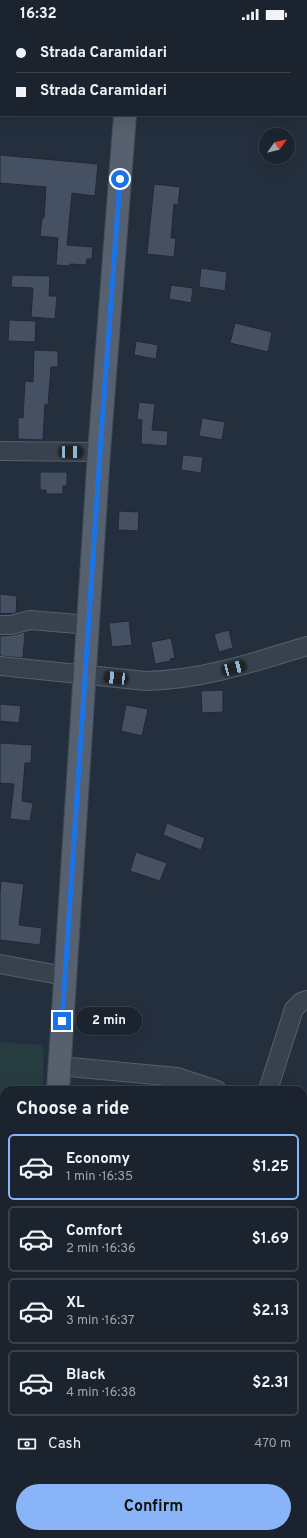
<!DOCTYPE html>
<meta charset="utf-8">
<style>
:root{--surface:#1b232e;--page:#282f3a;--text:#f1f3f6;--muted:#a0a4aa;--line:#39404a;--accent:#8ab4f8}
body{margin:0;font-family:Overpass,sans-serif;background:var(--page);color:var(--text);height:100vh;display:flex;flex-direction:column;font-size:15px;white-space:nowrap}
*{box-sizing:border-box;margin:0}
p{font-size:13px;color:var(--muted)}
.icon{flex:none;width:22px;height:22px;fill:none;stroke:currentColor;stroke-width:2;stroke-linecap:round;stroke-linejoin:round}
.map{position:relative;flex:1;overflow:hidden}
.details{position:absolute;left:0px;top:1058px;width:307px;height:452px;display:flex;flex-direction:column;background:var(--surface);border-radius:12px 12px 0 0;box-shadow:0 4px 16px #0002,0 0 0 1px var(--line)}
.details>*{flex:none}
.top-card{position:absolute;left:0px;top:0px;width:307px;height:88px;box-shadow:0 4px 16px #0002,0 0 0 1px var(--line);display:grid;align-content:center;height:88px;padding:0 16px;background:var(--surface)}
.needle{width:26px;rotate:56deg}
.buttons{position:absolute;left:259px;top:100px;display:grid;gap:8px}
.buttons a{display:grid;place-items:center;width:36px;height:36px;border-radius:50%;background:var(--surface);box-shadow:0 4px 16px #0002,0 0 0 1px var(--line);font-size:20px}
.end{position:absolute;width:18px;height:18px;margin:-9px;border:5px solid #1a73e8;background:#fff;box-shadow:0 0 0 2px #fff}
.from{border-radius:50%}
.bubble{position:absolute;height:28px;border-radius:14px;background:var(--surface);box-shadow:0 4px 16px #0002,0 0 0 1px var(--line);font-size:13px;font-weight:700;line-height:28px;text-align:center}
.car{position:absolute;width:12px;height:24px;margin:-12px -6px;border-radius:5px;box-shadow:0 0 3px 1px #0007;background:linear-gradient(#222 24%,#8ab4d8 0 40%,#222 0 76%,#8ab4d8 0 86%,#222 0)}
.top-card b{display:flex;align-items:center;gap:14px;height:38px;font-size:15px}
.top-card b+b{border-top:1px solid var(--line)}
.top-card i{width:10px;height:10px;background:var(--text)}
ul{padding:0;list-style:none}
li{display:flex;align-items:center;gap:12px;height:66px;margin:0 8px 6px;padding:0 8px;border:2px solid var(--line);border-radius:6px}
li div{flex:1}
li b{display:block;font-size:15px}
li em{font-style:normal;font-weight:700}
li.on{border-color:var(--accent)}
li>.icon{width:36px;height:36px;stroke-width:1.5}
h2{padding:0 16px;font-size:18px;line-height:48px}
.pay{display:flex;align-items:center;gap:10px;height:44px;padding:0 16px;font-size:15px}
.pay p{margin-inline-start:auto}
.primary-button{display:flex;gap:8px;margin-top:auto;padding:8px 16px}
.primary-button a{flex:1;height:46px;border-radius:24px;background:var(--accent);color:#111;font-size:16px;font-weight:700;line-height:46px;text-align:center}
.status{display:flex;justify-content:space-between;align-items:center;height:28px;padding:0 20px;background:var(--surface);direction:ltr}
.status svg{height:11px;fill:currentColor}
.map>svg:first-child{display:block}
.green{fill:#263c3f}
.building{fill:#455162;stroke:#1f2835}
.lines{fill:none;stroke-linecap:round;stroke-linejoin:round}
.minor-casing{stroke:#565f6c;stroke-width:20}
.major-casing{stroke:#414a57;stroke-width:24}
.minor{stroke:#38414e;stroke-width:18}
.major{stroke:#56606e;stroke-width:22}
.route{stroke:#1a73e8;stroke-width:5}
</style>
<div class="status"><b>16:32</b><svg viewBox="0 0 49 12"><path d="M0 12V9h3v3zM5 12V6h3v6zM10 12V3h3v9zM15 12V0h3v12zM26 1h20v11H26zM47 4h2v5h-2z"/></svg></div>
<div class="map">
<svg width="307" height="1510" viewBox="0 0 307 1510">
<rect width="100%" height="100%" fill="#242f3e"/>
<path class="green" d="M0 1014 43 1017V1062H4V1506H29V1510H0Z"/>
<path class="building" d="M0 127 98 136 95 168 72 165 67 217 93 219 92 231H87L86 237 70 236V238L56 237 58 210 40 208 42 190H44L46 159 0 155Z
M154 156 180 159 178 177 174 176 171 210H176L174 229 147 226Z
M201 240 227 244 225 263 199 259Z
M12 247 50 248 49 268H57L55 291 31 289 33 260 11 259Z
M171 257 193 260 191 275 169 271Z
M9 292 36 293 35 314 8 313Z
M235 295 272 304 268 324 230 315Z
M136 313 158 317 156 331 134 327Z
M34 322 58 323V339H51L48 377 45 376 43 412 18 411V389L23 390 25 353 33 354Z
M139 374 155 376 152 402 168 403 167 418 141 416 142 392 137 391Z
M202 390 225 394 222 412 199 408Z
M183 427 203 429 201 445 181 442Z
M40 444H67V458H63V466H46V462H40Z
M119 483 139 484 138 503 118 502Z
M0 566 17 568 16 585 0 586Z
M129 593 132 617 112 619 109 595Z
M229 602 233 620 219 624 214 606Z
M25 604 23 630 0 628V608L13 607Z
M171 610 175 630 170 631 171 633 155 636 151 614Z
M223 662V684L202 685 201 663Z
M0 676 21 678 19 695 0 693Z
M126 677 148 681 142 708 121 703Z
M0 715 32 717 31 735H25L22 773 33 775 30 793 10 791 14 756 0 755Z
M167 795 205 810 201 822 163 807Z
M136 824 167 835 160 853 130 843Z
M1 853 24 856 19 897 42 900 40 917 0 912V864Z"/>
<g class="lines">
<defs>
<path id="minor" d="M207 0 213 1
M306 17H307
M0 423 99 424
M0 597H11L30 592 89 597
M0 638 146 653C202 652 255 634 307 618
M0 936 65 948
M59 1038 177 1049 217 1062
M268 1062 294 981 301 974 307 972
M303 1384 307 1382
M253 1510 254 1506"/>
<path id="major" d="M129 1V0
M58 1062 99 424 125 87
M24 1510V1506"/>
</defs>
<use href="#minor" class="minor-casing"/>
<use href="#major" class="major-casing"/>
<use href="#minor" class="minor"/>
<use href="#major" class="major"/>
</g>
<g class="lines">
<path class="route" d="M62 993 100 424 120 151"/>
</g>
</svg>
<div class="buttons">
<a><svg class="needle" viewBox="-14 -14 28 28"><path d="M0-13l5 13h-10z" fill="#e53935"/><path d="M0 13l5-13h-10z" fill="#a0a4aa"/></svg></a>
</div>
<i class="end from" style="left:120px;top:151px"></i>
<i class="end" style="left:62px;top:993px"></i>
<div class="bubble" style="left:76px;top:979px;width:66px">2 min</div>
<i class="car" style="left:71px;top:424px;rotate:91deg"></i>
<i class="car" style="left:234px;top:640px;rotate:75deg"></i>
<i class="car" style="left:116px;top:650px;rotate:276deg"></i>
<div class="top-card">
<b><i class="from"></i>Strada Caramidari</b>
<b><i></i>Strada Caramidari</b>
</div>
<section class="details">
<h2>Choose a ride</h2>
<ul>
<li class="on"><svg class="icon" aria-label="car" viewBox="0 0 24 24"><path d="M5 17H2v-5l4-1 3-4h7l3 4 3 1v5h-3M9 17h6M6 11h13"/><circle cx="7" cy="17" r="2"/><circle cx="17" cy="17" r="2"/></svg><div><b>Economy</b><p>1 min · 16:35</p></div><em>$1.25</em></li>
<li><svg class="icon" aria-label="car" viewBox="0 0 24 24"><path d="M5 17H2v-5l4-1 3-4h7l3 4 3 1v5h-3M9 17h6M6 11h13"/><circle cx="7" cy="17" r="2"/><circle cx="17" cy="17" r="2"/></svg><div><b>Comfort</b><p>2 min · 16:36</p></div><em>$1.69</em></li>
<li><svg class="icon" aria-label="car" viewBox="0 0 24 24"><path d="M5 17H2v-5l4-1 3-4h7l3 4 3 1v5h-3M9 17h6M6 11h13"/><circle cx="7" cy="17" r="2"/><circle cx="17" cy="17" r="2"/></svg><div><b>XL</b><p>3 min · 16:37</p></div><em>$2.13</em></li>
<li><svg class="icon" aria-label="car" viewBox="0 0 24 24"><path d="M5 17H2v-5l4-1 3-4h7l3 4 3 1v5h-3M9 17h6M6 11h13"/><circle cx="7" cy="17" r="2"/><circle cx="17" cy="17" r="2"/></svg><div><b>Black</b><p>4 min · 16:38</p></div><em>$2.31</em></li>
</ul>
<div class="pay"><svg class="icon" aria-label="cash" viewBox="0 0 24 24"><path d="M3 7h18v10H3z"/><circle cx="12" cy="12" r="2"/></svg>Cash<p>470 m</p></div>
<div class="primary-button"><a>Confirm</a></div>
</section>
</div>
